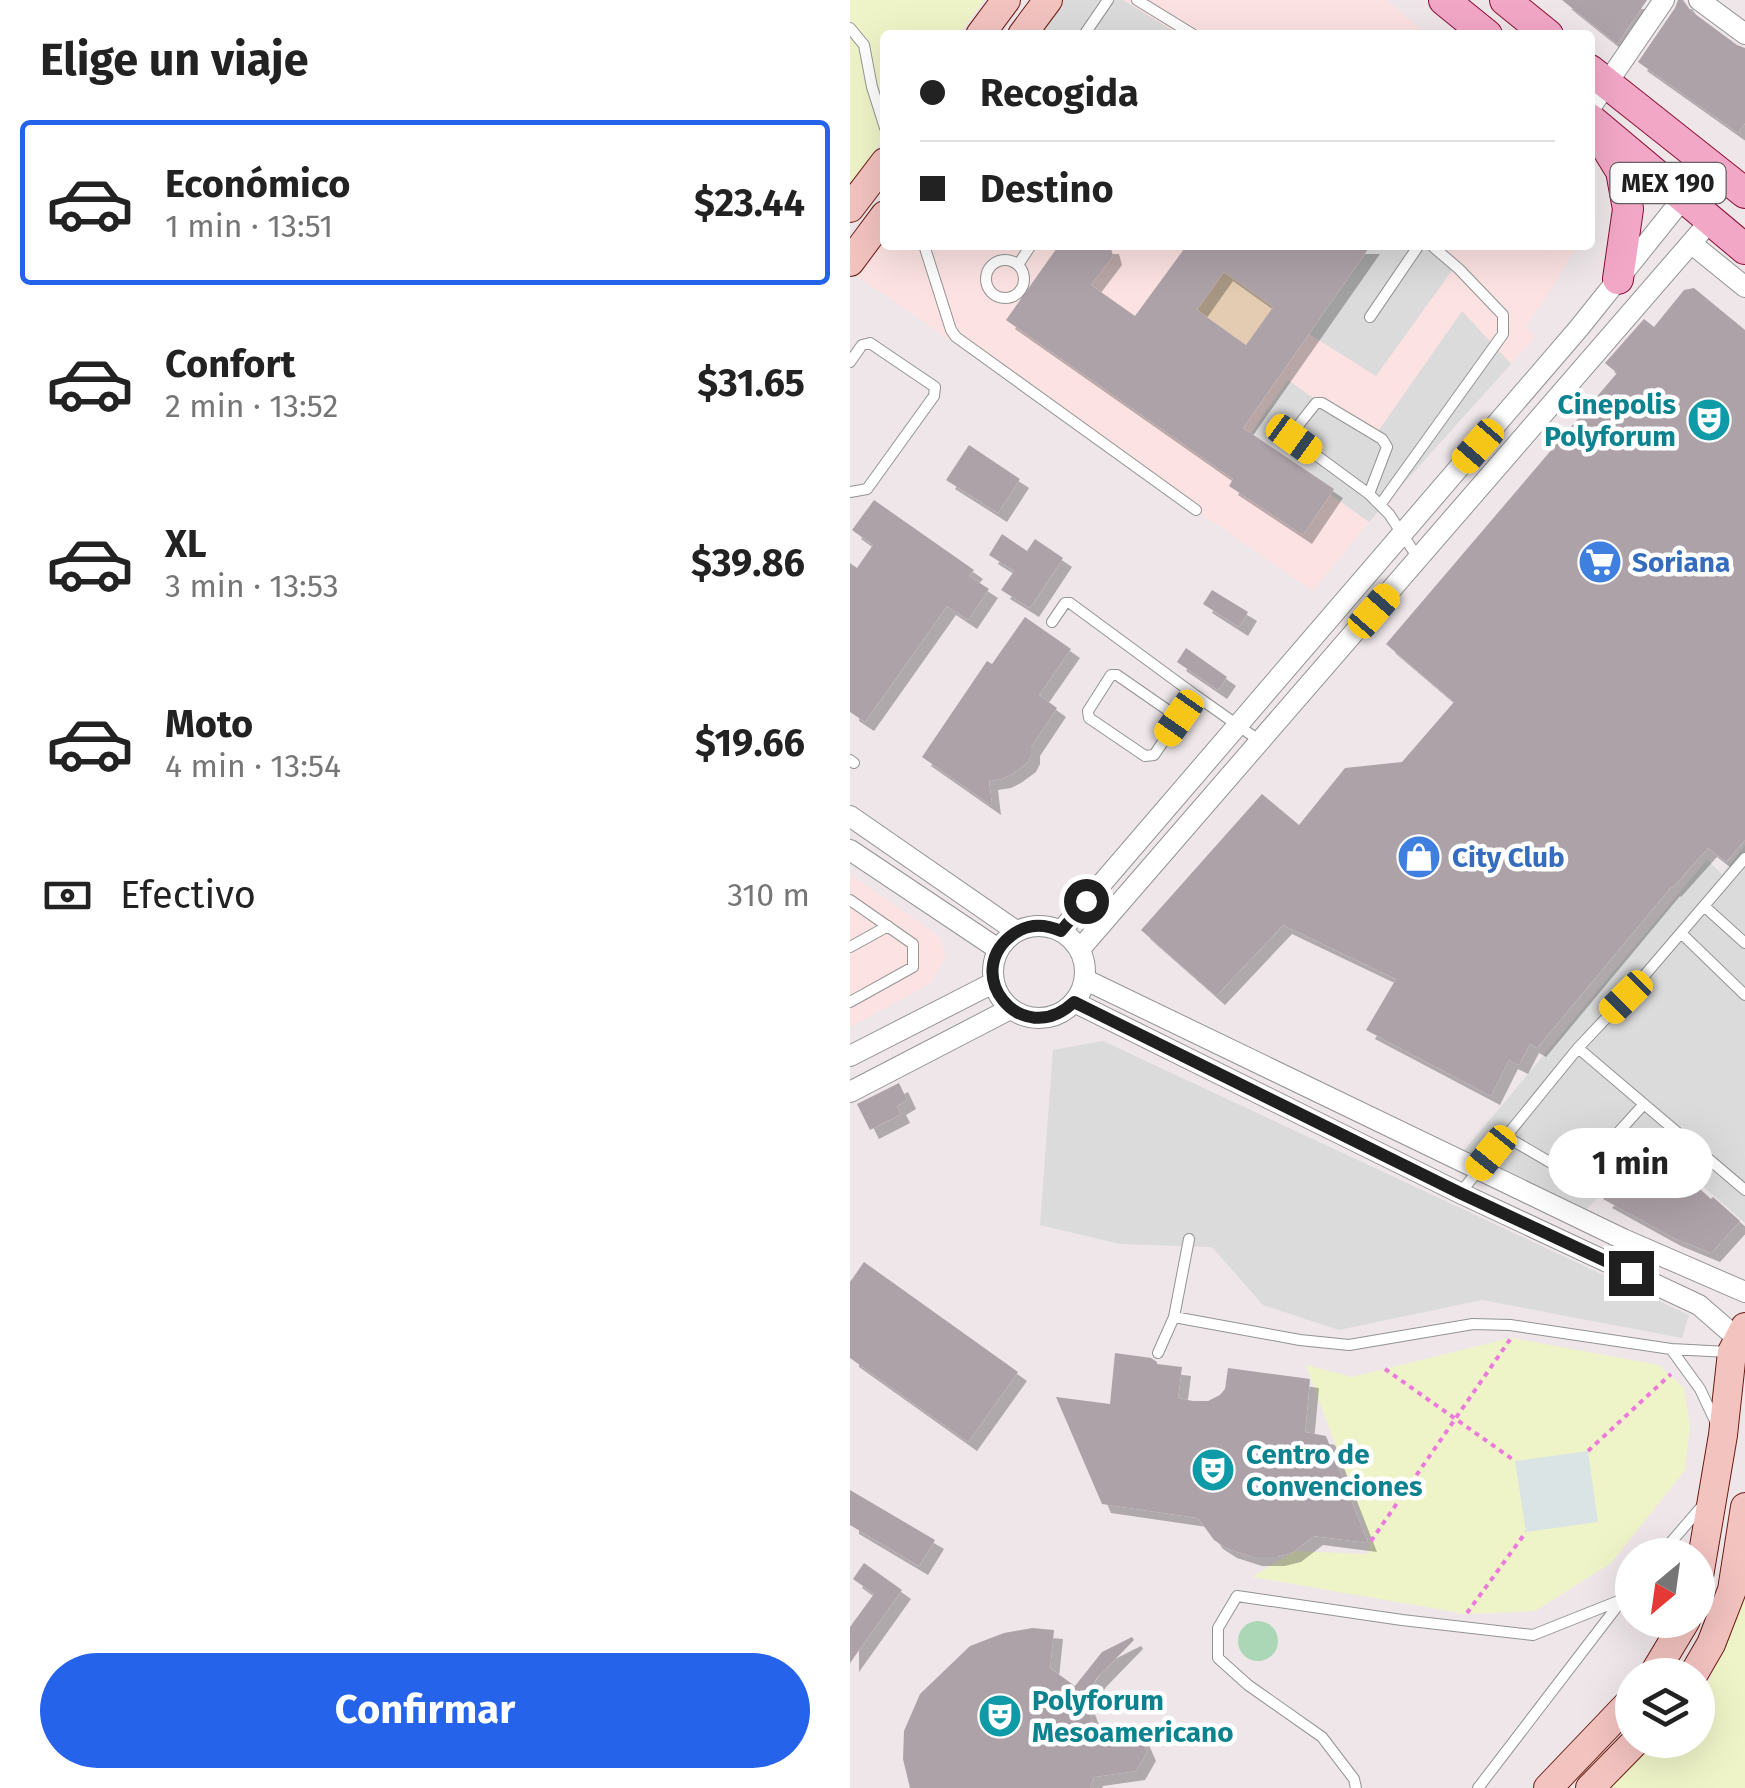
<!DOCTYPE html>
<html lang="es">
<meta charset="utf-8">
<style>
:root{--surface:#fff;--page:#f2f2f2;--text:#222;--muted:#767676;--line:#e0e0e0;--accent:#2563eb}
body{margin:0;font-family:"Fira Sans",sans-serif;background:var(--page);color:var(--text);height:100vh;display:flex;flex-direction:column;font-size:38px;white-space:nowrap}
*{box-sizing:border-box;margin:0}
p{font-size:32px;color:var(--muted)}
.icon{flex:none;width:55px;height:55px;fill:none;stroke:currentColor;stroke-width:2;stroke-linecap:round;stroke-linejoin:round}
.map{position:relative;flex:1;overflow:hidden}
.panel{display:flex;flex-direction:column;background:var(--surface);width:850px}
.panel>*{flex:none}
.top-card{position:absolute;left:30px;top:30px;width:715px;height:220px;border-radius:10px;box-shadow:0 10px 40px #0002;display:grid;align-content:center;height:220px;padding:0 40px;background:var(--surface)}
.needle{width:65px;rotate:209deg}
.controls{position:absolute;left:765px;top:1538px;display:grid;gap:20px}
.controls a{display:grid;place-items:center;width:100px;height:100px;border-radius:50%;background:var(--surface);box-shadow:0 10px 40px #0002;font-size:50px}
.end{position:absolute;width:45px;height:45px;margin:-22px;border:12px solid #1f1f1f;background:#fff;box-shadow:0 0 0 5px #fff}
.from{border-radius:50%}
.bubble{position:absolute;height:70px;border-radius:35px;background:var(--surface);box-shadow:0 10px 40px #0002;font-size:32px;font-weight:700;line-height:70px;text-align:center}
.car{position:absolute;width:30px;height:60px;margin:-30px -15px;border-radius:12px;box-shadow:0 0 8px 2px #0007;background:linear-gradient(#f5c518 24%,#345 0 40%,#f5c518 0 76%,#345 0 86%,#f5c518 0)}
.top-card b{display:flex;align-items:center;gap:35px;height:95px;font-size:38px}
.top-card b+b{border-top:2px solid var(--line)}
.top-card i{width:25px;height:25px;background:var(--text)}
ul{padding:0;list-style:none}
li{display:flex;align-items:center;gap:30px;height:165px;margin:0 20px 15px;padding:0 20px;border:5px solid transparent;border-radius:10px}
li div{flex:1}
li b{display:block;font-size:38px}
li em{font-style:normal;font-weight:700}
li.selected{border-color:var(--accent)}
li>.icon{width:90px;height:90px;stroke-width:1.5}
h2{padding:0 40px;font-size:45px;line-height:120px}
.pay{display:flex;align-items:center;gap:25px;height:110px;padding:0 40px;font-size:38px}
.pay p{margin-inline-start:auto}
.action{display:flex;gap:20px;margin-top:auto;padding:20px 40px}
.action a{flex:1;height:115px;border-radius:60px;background:var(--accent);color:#fff;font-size:40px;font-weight:700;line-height:115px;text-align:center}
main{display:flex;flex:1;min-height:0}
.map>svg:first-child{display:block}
.education{fill:#fce2e2}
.grass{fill:#e3ccb1}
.park{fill:#eff4c8}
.parking{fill:#dbdbdb}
.plaza{fill:#dae4e4}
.water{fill:#abd7b6}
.building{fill:#ada2a8;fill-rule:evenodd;filter:url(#shadow)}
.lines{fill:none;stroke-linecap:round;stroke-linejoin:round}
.lane-casing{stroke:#939393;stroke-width:12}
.street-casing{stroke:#939393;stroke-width:22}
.secondary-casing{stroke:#6b1c11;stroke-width:30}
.primary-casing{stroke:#8a1036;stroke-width:32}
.path{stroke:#eb7add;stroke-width:4;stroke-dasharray:5 5;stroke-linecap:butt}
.lane{stroke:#fff;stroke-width:10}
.street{stroke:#fff;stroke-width:20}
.secondary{stroke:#f3c3c0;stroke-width:28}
.primary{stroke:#f2a7c6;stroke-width:30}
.route{stroke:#1f1f1f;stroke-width:12}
.labels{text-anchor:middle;stroke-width:9;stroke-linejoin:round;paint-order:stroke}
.shield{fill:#fff;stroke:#626262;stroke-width:2.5}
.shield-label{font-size:25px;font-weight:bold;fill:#1f1f1f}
.culture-label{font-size:28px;font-weight:bold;fill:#0d838f;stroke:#fff;text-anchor:start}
.shop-label{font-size:28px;font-weight:bold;fill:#366cbe;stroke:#fff;text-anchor:start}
</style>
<main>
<section class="panel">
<h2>Elige un viaje</h2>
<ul>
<li class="selected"><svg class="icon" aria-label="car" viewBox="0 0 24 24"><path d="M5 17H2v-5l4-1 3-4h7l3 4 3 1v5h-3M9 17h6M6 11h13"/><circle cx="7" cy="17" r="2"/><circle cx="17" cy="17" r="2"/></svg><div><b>Económico</b><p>1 min · 13:51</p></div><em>$23.44</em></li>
<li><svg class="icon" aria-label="car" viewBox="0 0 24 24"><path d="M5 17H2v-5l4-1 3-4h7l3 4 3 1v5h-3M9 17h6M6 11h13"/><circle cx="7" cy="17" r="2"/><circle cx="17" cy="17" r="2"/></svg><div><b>Confort</b><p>2 min · 13:52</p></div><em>$31.65</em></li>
<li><svg class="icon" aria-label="car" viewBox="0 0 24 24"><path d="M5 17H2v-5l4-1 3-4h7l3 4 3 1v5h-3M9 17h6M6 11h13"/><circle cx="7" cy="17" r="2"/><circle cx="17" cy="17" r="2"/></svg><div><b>XL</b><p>3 min · 13:53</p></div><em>$39.86</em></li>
<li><svg class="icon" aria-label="car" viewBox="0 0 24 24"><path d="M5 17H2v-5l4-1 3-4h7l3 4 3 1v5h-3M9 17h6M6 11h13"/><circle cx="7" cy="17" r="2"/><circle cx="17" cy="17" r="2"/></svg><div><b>Moto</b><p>4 min · 13:54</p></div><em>$19.66</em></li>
</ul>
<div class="pay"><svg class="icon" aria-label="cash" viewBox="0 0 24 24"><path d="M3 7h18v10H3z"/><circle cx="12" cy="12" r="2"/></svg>Efectivo<p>310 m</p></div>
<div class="action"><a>Confirmar</a></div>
</section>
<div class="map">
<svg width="895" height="1788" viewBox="0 0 895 1788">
<defs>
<filter id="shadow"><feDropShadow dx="9" dy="9" stdDeviation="0" flood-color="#0004"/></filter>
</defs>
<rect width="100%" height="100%" fill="#eee6e9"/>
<path class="education" d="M206 0H537L577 35H180Z
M35 229V245H727L706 282 676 326 685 337 519 522 463 591 3 273Z
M0 874 89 936 96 956 81 983 0 1027Z"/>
<path class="grass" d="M374 272 423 307 396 345 347 310Z"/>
<path class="park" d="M0 0H134L109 35H35V137L0 186Z
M661 1338 809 1365 834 1388 840 1426 835 1470 761 1563 685 1611 616 1614 402 1577 445 1551 518 1554 521 1541 456 1365 502 1377Z
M895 1584V1788H753L800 1740H848V1692L860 1679Z"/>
<path class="parking" d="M206 0H273L330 35H180Z
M521 245H590L608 262 526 376 459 334Z
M612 311 661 364 519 522 399 436 438 380 522 440Z
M895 845V1223L799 1139 737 1209 612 1153 857 860 872 874Z
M253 1041 839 1315 832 1338 632 1300 489 1330 413 1305 362 1247 270 1244 190 1225 203 1050Z"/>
<path class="plaza" d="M738 1451 748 1522 676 1532 665 1461Z"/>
<path class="water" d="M388 1641a20 20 0 1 1 40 0a20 20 0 1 1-40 0Z"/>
<path class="building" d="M712 0H797L767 44Z
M828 0H833L841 11 887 45 895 48V123L888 133 788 62 825 8Z
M209 245H260L263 256 241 285 285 316 337 245H521L393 428 484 489 453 535 379 486 383 479 156 320ZM374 272 423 307 396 345 347 310Z
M844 288 895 330V840L876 862 858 848 822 888 821 887 687 1048 680 1044 669 1065 659 1060 641 1096 516 1030 546 979 433 925 366 996 291 930 412 794 449 825 495 768 552 762 604 702 536 644 767 373 755 363 794 319 804 327 834 290Z
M119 445 170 479 148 513 96 480Z
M24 500 124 570 119 576 139 589 118 620 97 606 15 722 0 712V563L7 568 23 545 2 530Z
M152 534 177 551 185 539 213 558 180 608 151 590 164 571 139 555Z
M362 590 398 612 389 627 353 604Z
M175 617 221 649 189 695 207 708 181 747V755L177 763 162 774 152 779 139 781 142 806 72 757 137 661 142 664Z
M336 648 377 677 368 690 327 662Z
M49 1083 57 1100 47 1106 51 1114 20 1130 7 1104Z
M797 1151 825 1176 830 1171 861 1199 863 1197 890 1221 861 1253 822 1237 753 1199Z
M14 1262 168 1372 118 1442 0 1358V1282Z
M265 1353 301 1358 307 1362V1364L332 1367 328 1398 343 1401H358L370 1395 375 1389 378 1368 460 1379 455 1432 476 1436 518 1543 464 1536 442 1553 426 1557H403L378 1549 364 1540 348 1518 252 1504 206 1397 260 1404Z
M0 1490 85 1540 69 1566 0 1525Z
M14 1563 52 1590 0 1663V1627L24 1594 3 1579Z
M182 1628 204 1630 200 1668 225 1686 252 1652 282 1637 284 1640 247 1678 234 1700 246 1732 289 1734 297 1752 286 1771 244 1777 240 1788H60L53 1759 54 1731 70 1694 120 1646 154 1633Z"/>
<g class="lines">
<defs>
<path id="lane" d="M287 0 344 35
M0 28 14 45 22 87 35 128
M234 35 258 0
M74 245 101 330 106 337 346 510
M136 279a19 19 0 1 1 38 0a19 19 0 1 1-38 0Z
M168 265 181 245
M520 317 569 245
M0 362 12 345 20 343 85 387 84 396 17 489 0 492
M519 494 537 447 532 439 472 403H466L443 432 444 439 519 494 530 505 653 334V315L609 269 581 245
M530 505 539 514 568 558
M202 622 215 603H220L345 695
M329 718 267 675H261L238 711 239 718 295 756 304 755 345 695 410 741
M0 760 4 763
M0 900 63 944V967L0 1002
M854 906 895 943
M831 933 895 995
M0 947 38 926
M728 1048 776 997 895 858
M655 1136 727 1178 794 1104
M610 1193 728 1048 895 1190
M324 1317 450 1340 499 1345 623 1324 660 1325 821 1349 878 1352
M821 1349 850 1389 867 1425
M308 1353 324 1317 339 1239
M810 1555 853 1505
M506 1788 504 1779 472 1737 398 1685 368 1658V1628L387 1596 552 1620 683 1635 771 1600
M628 1788 782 1587"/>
<path id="street" d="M849 0 895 34
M740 108 814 0
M842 244 895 287
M0 816 166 931
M0 850 148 949
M143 972a46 46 0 1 1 92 0a46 46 0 1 1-92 0Z
M211 931 729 328 834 197
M230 949 861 220
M236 980 773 1239 895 1292
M224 1002 610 1193 849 1305 895 1345
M0 1056 143 983
M0 1092 160 1009"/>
<path id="secondary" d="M130 35 156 0
M172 35 198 0
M0 208 35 162
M0 262 35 215
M848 1582 873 1435 882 1352 895 1327
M803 1675 836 1620
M843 1675 861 1644 882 1590 895 1507
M698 1788 782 1700
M740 1788 787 1740"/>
<path id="primary" d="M594 0 637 35
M655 0 698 35
M740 70 895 193
M740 119 895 249
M750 137 771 171 778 209 768 279"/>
</defs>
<use href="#lane" class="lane-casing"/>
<use href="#street" class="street-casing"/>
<use href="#secondary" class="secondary-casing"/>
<use href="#primary" class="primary-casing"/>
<path class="path" d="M535 1369 665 1461
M738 1451 821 1374
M521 1541 661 1338
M617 1613 676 1532"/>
<use href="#lane" class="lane"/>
<use href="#street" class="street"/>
<use href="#secondary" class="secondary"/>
<use href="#primary" class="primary"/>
</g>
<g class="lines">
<path class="route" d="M236 901 211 931C195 924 180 923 165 933 108 971 171 1052 224 1002L610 1193 781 1273"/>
</g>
<defs>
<symbol id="theatre-disc" viewBox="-11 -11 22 22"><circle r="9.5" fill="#0f9aa8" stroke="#fff"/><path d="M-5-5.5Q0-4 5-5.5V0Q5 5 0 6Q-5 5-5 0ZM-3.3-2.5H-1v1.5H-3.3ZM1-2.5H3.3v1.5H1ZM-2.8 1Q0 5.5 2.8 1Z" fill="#fff"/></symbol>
<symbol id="supermarket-disc" viewBox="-11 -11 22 22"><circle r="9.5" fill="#3f7fe0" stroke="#fff"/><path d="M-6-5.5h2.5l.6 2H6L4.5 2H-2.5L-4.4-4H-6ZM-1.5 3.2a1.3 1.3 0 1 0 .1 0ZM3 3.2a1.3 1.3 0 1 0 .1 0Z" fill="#fff"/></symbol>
<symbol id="shop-disc" viewBox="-11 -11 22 22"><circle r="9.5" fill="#3f7fe0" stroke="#fff"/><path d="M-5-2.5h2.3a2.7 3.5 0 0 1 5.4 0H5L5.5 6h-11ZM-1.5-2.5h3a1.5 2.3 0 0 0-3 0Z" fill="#fff"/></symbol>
</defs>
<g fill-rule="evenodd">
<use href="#theatre-disc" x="834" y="395" width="50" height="50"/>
<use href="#supermarket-disc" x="725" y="537" width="50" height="50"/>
<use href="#shop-disc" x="544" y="832" width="50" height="50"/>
<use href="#theatre-disc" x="338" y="1445" width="50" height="50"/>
<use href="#theatre-disc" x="125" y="1691" width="50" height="50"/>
</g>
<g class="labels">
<rect class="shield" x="760.5" y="163" width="115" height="40" rx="8"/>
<g class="shield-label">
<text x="818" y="192">MEX 190</text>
</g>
<g class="culture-label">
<text x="826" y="414" text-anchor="end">Cinepolis<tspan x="826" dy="32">Polyforum</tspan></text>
<text x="396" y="1464">Centro de<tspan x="396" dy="32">Convenciones</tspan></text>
<text x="182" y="1710">Polyforum<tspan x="182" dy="32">Mesoamericano</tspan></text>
</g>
<g class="shop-label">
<text x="782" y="572">Soriana</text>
<text x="602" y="867">City Club</text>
</g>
</g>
</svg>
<div class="controls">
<a><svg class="needle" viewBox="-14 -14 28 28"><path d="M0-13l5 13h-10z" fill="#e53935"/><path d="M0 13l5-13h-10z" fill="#767676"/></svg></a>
<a><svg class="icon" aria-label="layers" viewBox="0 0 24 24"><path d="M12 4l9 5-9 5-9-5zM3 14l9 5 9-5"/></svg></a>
</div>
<i class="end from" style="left:236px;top:901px"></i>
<i class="end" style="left:781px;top:1273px"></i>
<div class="bubble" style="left:698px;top:1128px;width:165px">1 min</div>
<i class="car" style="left:444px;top:439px;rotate:126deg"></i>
<i class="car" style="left:628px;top:446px;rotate:221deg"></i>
<i class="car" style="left:524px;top:611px;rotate:41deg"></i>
<i class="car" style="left:329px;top:718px;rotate:215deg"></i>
<i class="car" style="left:776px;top:997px;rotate:225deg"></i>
<i class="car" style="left:641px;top:1153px;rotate:219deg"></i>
<div class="top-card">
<b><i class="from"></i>Recogida</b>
<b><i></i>Destino</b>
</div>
</div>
</main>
